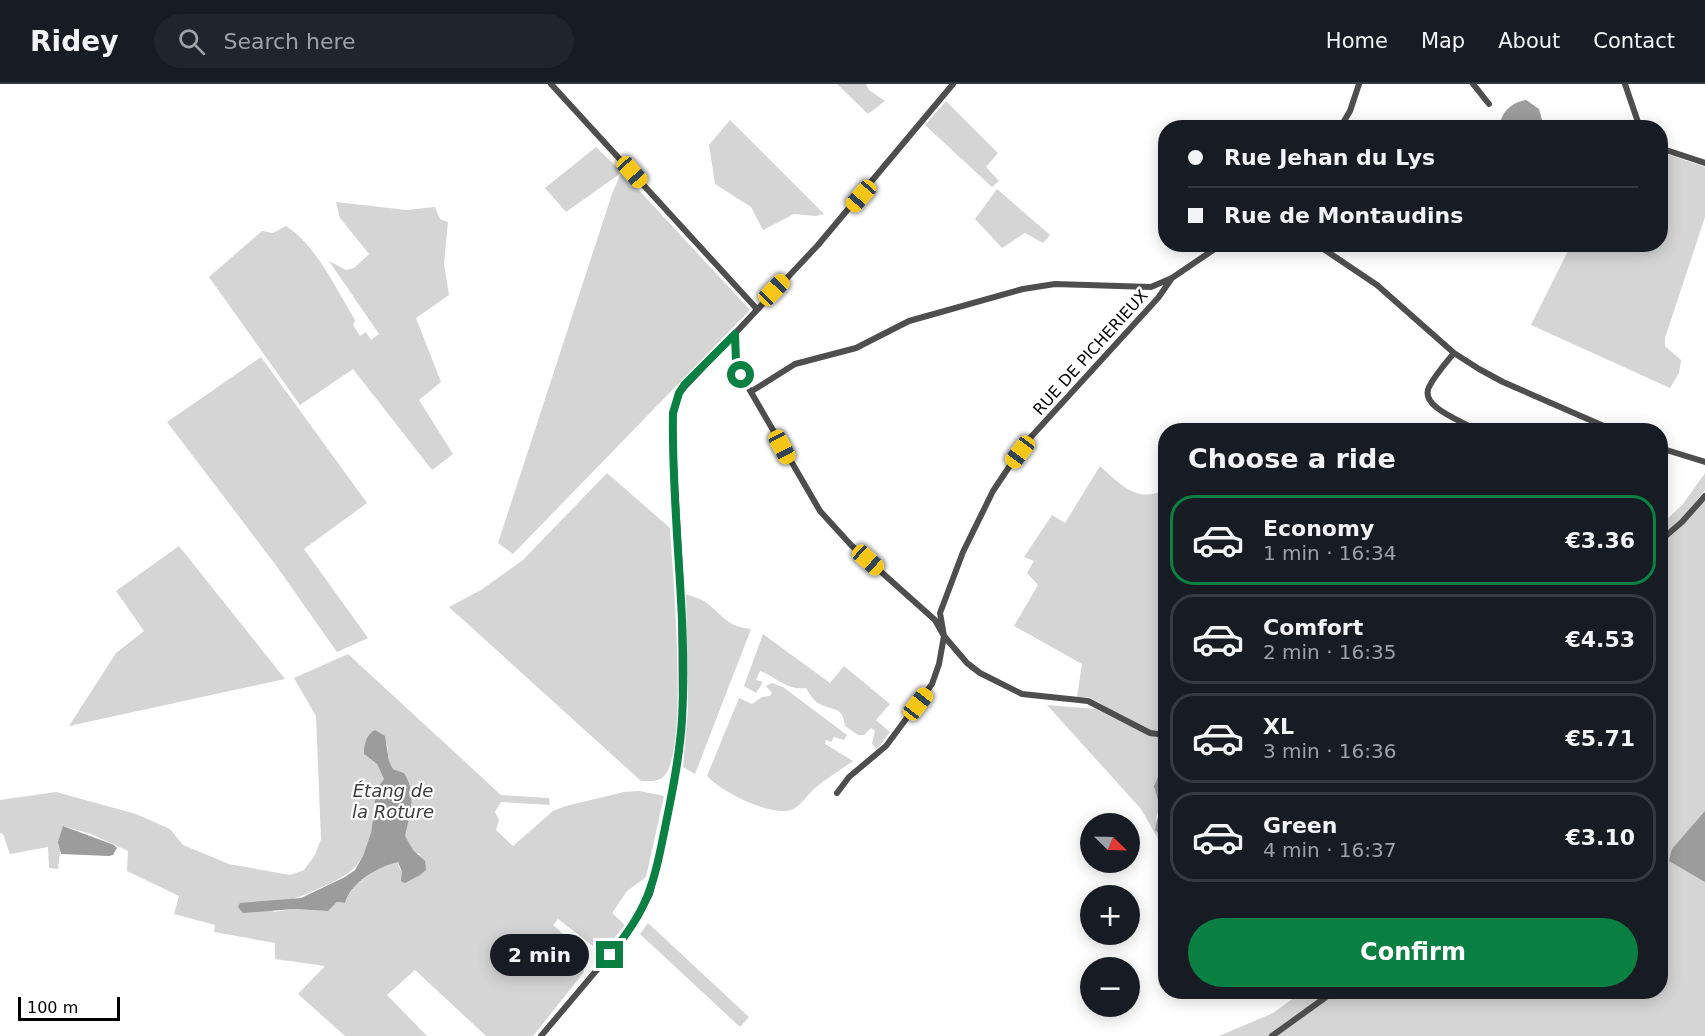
<!DOCTYPE html>
<meta charset="utf-8">
<style>
:root{--surface:#171b24;--page:#20242c;--text:#f1f3f6;--muted:#9ea1a6;--line:#363941;--accent:#0b8043}
body{margin:0;font-family:"DejaVu Sans",sans-serif;background:var(--page);color:var(--text);height:100vh;display:flex;flex-direction:column;font-size:22px;white-space:nowrap}
*{box-sizing:border-box;margin:0}
p{font-size:20px;color:var(--muted)}
.icon{flex:none;width:33px;height:33px;fill:none;stroke:currentColor;stroke-width:2;stroke-linecap:round;stroke-linejoin:round}
.map{position:relative;flex:1;overflow:hidden}
.side{position:absolute;left:1158px;top:339px;width:510px;height:576px;display:flex;flex-direction:column;background:var(--surface);border-radius:24px;box-shadow:0 3px 15px #0003}
.side>*{flex:none}
.top-card{position:absolute;left:1158px;top:36px;width:510px;height:132px;border-radius:24px;box-shadow:0 3px 15px #0003;display:grid;align-content:center;height:132px;padding:0 30px;background:var(--surface)}
.needle{width:39px;rotate:113deg}
.tools{position:absolute;left:1080px;top:729px;display:grid;gap:12px}
.tools a{display:grid;place-items:center;width:60px;height:60px;border-radius:50%;background:var(--surface);box-shadow:0 3px 15px #0003;font-size:30px}
.scale{position:absolute;left:18px;bottom:15px;width:102px;box-sizing:border-box;padding-left:6px;border:3px solid #000;border-top:0;font-size:16px;line-height:21px;white-space:nowrap;color:#000;-webkit-text-stroke:4px #fff;paint-order:stroke}
.end{position:absolute;width:27px;height:27px;margin:-14px;border:8px solid #0b8043;background:#fff;box-shadow:0 0 0 3px #fff}
.from{border-radius:50%}
.bubble{position:absolute;height:42px;border-radius:21px;background:var(--surface);box-shadow:0 3px 15px #0003;font-size:20px;font-weight:600;line-height:42px;text-align:center}
.car{position:absolute;width:18px;height:36px;margin:-18px -9px;border-radius:8px;box-shadow:0 0 4px 2px #0007;background:linear-gradient(#f5c518 24%,#345 0 40%,#f5c518 0 76%,#345 0 86%,#f5c518 0)}
.top-card b{display:flex;align-items:center;gap:21px;height:57px;font-size:22px}
.top-card b+b{border-top:2px solid var(--line)}
.top-card i{width:15px;height:15px;background:var(--text)}
ul{padding:0;list-style:none}
li{display:flex;align-items:center;gap:18px;height:90px;margin:0 12px 9px;padding:0 18px;border:3px solid var(--line);border-radius:24px}
li div{flex:1}
li b{display:block;font-size:22px}
li em{font-style:normal;font-weight:600}
li.current{border-color:var(--accent)}
li>.icon{width:54px;height:54px;stroke-width:1.5}
h2{padding:0 30px;font-size:27px;line-height:72px}
.primary-button{display:flex;gap:12px;margin-top:auto;padding:12px 30px}
.primary-button a{flex:1;height:69px;border-radius:36px;background:var(--accent);color:#fff;font-size:24px;font-weight:600;line-height:69px;text-align:center}
header{display:flex;align-items:center;gap:36px;box-sizing:border-box;height:84px;padding:0 30px;background:var(--surface);border-bottom:2px solid var(--line)}
header strong{font-size:28px}
nav{display:flex;gap:33px;margin-inline-start:auto;font-size:21px}
.search{width:420px;height:54px;background:var(--page);display:flex;align-items:center;gap:15px;box-sizing:border-box;padding:0 21px;border-radius:33px;color:var(--muted);font-size:22px}
.map>svg:first-child{display:block}
.green{fill:#d5d5d5;fill-rule:evenodd}
.water{fill:#9c9c9c}
.lines{fill:none;stroke-linecap:round;stroke-linejoin:round}
.minor{stroke:#4e4e4e;stroke-width:6}
.route{stroke:#0b8043;stroke-width:8}
.labels{text-anchor:middle;stroke-width:4.5;stroke-linejoin:round;paint-order:stroke}
.street-label{font-size:16px;fill:#000;stroke:#fff}
.water-label{font-size:18px;font-style:italic;fill:#3d3d3d;stroke:#fff}
</style>
<header>
<strong>Ridey</strong>
<div class="search"><svg class="icon" aria-label="search" viewBox="0 0 24 24"><circle cx="10" cy="10" r="6"/><path d="M15 15l6 6"/></svg>Search here</div>
<nav><a>Home</a><a>Map</a><a>About</a><a>Contact</a></nav>
</header>
<div class="map">
<svg width="1705" height="952" viewBox="0 0 1705 952">
<rect width="100%" height="100%" fill="#fff"/>
<path class="green" d="M837 0H866L869 6 885 17 868 30Z
M946 17 998 69 986 83 999 97 992 103 925 41Z
M730 36 824 130 816 132 794 130 763 146 751 123 715 100 709 61Z
M596 63 622 88 750 226 513 470 498 459 612 110 621 89 566 128 545 104Z
M1661 68 1705 83V133L1665 254V262L1681 276 1679 289 1670 304 1531 241 1571 161 1660 160Z
M997 105 1050 151 1043 159 1025 149 1002 164 975 135Z
M336 118 407 126 435 123 440 135 448 138 444 180 449 211 416 234 441 298 419 316 453 370 432 386 353 285 300 321 209 193 262 147 273 149 286 142C317 162 336 205 355 236L353 241 360 252 366 248 371 256 379 250 329 177 346 186 354 184 369 170 340 134Z
M261 273 367 419 304 465 368 554 337 568 275 480 167 338Z
M1100 382C1119 399 1137 420 1164 406L1160 398 1165 393V649L1149 646 1088 613H1077L1082 580 1014 542 1038 501 1027 489 1034 477 1024 473 1052 431 1065 439Z
M607 389 670 444C672 483 690 672 663 693 657 698 648 697 641 697L449 523 481 506 523 476Z
M1705 389V406L1674 444 1661 455V441L1683 420Z
M1705 415V952H1219L1273 929 1302 908H1660L1661 461 1684 440Z
M179 462 285 595 69 642 116 569 144 547 116 507Z
M686 510C691 512 699 514 704 517 723 530 724 542 751 545L695 690 683 683 688 625Z
M763 550 830 599 844 582 890 620 876 636 890 648 877 665 872 660 875 647 871 644 864 651H858L845 642C843 621 831 627 818 619 813 616 809 609 806 604 787 607 776 593 760 587L756 596 763 598 756 609 744 602Z
M348 570 501 711 549 714 550 721 501 718 495 728 499 736 496 746 513 762 553 727 566 722 624 708 640 707 664 712 646 793 627 807 612 829 625 841 602 869 558 835 553 841 577 862 584 888 533 952H486L415 886 387 911 427 952H345L298 910 325 882 275 875V859L214 848 215 841 174 830 179 812 127 787 128 767 91 750 63 742 58 785 49 784 48 763 10 770 3 750 0 749V716L56 708 136 730 170 745 183 761 229 780 290 791 304 786 315 771 321 755 316 632 294 594ZM387 660 389 677 393 685 404 689C414 719 413 721 404 752L413 767 420 771 402 788 398 781V777C378 784 352 798 345 819L337 818 328 827 294 825 273 828 280 818C296 815 306 810 320 804 355 789 366 778 373 739 376 719 371 712 384 695L377 680 364 670Z
M772 599 783 603 847 651 844 656 834 653 831 658 826 656 825 660 853 677C841 686 827 694 815 704 808 710 800 723 791 726 769 732 722 708 707 692L739 614 752 620 762 613 770 612 772 609 766 602Z
M1047 621 1096 625 1148 651 1165 653V691H1159L1160 723 1156 734 1161 753 1165 755V767L1141 725Z
M648 839 749 933 740 943 640 850Z"/>
<path class="water" d="M1526 16 1539 25 1544 43H1500C1500 29 1512 18 1526 16Z
M375 646 385 652 389 677 393 685 404 689C417 709 410 730 405 752L413 766 425 777 426 786 420 791 405 799 401 797 402 788 398 778C378 783 351 798 345 819L337 818 328 827 294 825 243 829 238 823 240 819 301 814 345 793 355 786 363 772 371 749 375 724 374 708 384 695 377 680 364 670C364 660 366 651 375 646Z
M1159 691H1165V755L1155 746 1160 723 1154 702Z
M1705 727V798L1669 777 1672 765Z
M63 742 114 761 117 764 113 771 109 772 61 770 58 758Z"/>
<g class="lines">
<path class="minor" d="M551 0 756 224
M1473 0 1489 20
M1625 0 1640 44
M1340 44 1350 27 1359 0
M1660 64 1705 79
M1316 160 1377 201 1454 269 1479 285 1503 298 1613 346
M735 250 736 278 741 291 820 427 851 461 935 536 944 552 967 579 980 589 1022 610 1088 617 1150 649 1166 651
M1454 269C1445 280 1435 291 1429 303 1419 323 1463 337 1476 346
M752 307 795 280 856 264 909 237 1023 205 1055 200 1151 203 1172 194 1222 160
M1660 364 1705 378
M1660 457 1682 438 1705 412
M837 709 849 693 886 662 932 600 939 580 944 552 940 529 963 468 993 407 1009 383 1030 354 1158 214 1172 194
M541 952 623 855 638 833 650 810 659 774 675 694 682 634 681 506 672 345 673 329 679 309 818 161 953 0
M1272 952 1333 908"/>
</g>
<g class="lines">
<path class="route" d="M610 871C650 823 654 798 666 739 673 705 680 670 682 635 688 533 671 431 673 329L679 309 685 300 735 250 736 278 741 291"/>
</g>
<g class="labels">
<g class="street-label">
<text transform="translate(1090 268) rotate(-48)" y="6">RUE DE PICHERIEUX</text>
</g>
<g class="water-label">
<text x="393" y="713">Étang de<tspan x="393" dy="21">la Roture</tspan></text>
</g>
</g>
</svg>
<div class="tools">
<a><svg class="needle" viewBox="-14 -14 28 28"><path d="M0-13l5 13h-10z" fill="#e53935"/><path d="M0 13l5-13h-10z" fill="#9ea1a6"/></svg></a>
<a>+</a>
<a>−</a>
</div>
<div class="scale">100 m</div>
<i class="end from" style="left:741px;top:291px"></i>
<i class="end" style="left:610px;top:871px"></i>
<div class="bubble" style="left:490px;top:850px;width:99px">2 min</div>
<i class="car" style="left:632px;top:88px;rotate:138deg"></i>
<i class="car" style="left:861px;top:112px;rotate:221deg"></i>
<i class="car" style="left:774px;top:206px;rotate:44deg"></i>
<i class="car" style="left:782px;top:363px;rotate:152deg"></i>
<i class="car" style="left:1020px;top:368px;rotate:217deg"></i>
<i class="car" style="left:868px;top:476px;rotate:132deg"></i>
<i class="car" style="left:918px;top:620px;rotate:38deg"></i>
<div class="top-card">
<b><i class="from"></i>Rue Jehan du Lys</b>
<b><i></i>Rue de Montaudins</b>
</div>
<section class="side">
<h2>Choose a ride</h2>
<ul>
<li class="current"><svg class="icon" aria-label="car" viewBox="0 0 24 24"><path d="M5 17H2v-5l4-1 3-4h7l3 4 3 1v5h-3M9 17h6M6 11h13"/><circle cx="7" cy="17" r="2"/><circle cx="17" cy="17" r="2"/></svg><div><b>Economy</b><p>1 min · 16:34</p></div><em>€3.36</em></li>
<li><svg class="icon" aria-label="car" viewBox="0 0 24 24"><path d="M5 17H2v-5l4-1 3-4h7l3 4 3 1v5h-3M9 17h6M6 11h13"/><circle cx="7" cy="17" r="2"/><circle cx="17" cy="17" r="2"/></svg><div><b>Comfort</b><p>2 min · 16:35</p></div><em>€4.53</em></li>
<li><svg class="icon" aria-label="car" viewBox="0 0 24 24"><path d="M5 17H2v-5l4-1 3-4h7l3 4 3 1v5h-3M9 17h6M6 11h13"/><circle cx="7" cy="17" r="2"/><circle cx="17" cy="17" r="2"/></svg><div><b>XL</b><p>3 min · 16:36</p></div><em>€5.71</em></li>
<li><svg class="icon" aria-label="car" viewBox="0 0 24 24"><path d="M5 17H2v-5l4-1 3-4h7l3 4 3 1v5h-3M9 17h6M6 11h13"/><circle cx="7" cy="17" r="2"/><circle cx="17" cy="17" r="2"/></svg><div><b>Green</b><p>4 min · 16:37</p></div><em>€3.10</em></li>
</ul>
<div class="primary-button"><a>Confirm</a></div>
</section>
</div>
